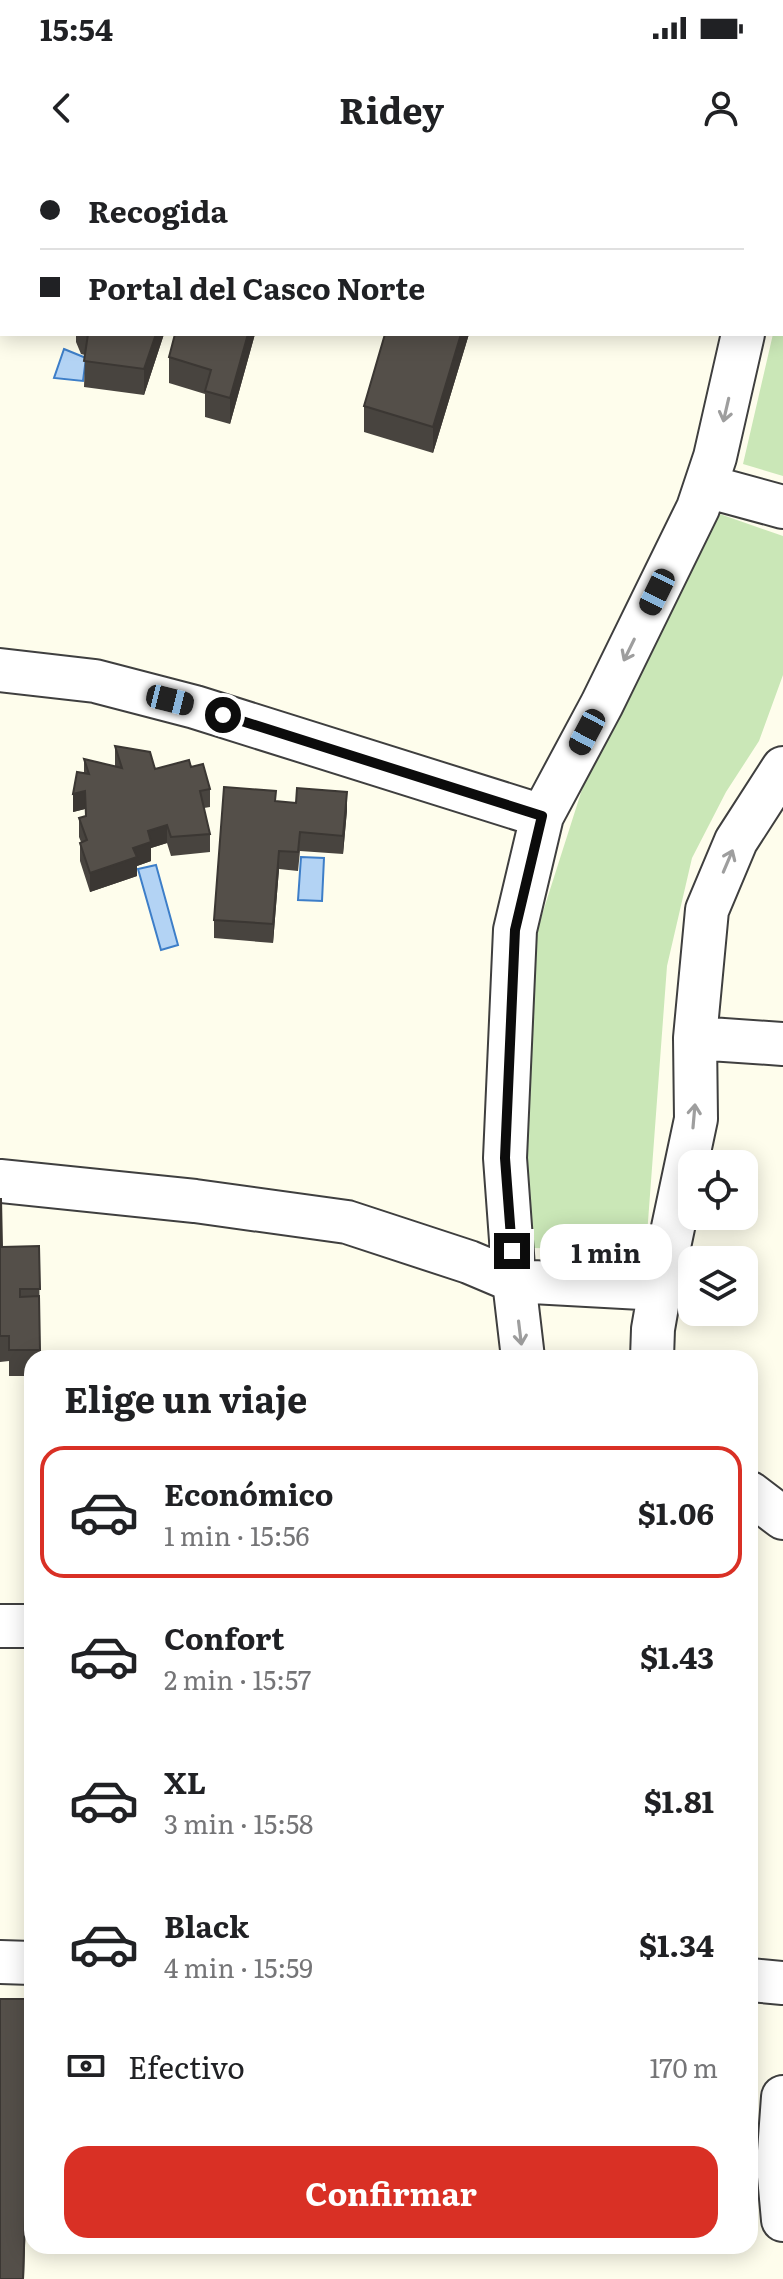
<!DOCTYPE html>
<html lang="es">
<meta charset="utf-8">
<style>
:root{--surface:#fff;--page:#f2f2f2;--text:#202124;--muted:#757577;--line:#e0e0e0;--accent:#d93025}
body{margin:0;font-family:Literata,serif;background:var(--page);color:var(--text);height:100vh;display:flex;flex-direction:column;font-size:30px;white-space:nowrap}
*{box-sizing:border-box;margin:0}
p{font-size:26px;color:var(--muted)}
.icon{flex:none;width:44px;height:44px;fill:none;stroke:currentColor;stroke-width:2;stroke-linecap:round;stroke-linejoin:round}
.map{position:relative;flex:1;overflow:hidden}
.panel{position:absolute;left:24px;top:1190px;width:734px;height:904px;display:flex;flex-direction:column;background:var(--surface);border-radius:24px;box-shadow:0 4px 20px #0003}
.panel>*{flex:none}
.hud{position:absolute;left:0px;top:0px;width:784px;height:176px;box-shadow:0 4px 20px #0003;display:grid;align-content:center;height:176px;padding:0 40px;background:var(--surface)}
.buttons{position:absolute;left:678px;top:990px;display:grid;gap:16px}
.buttons a{display:grid;place-items:center;width:80px;height:80px;border-radius:16px;background:var(--surface);box-shadow:0 4px 20px #0003;font-size:40px}
.end{position:absolute;width:36px;height:36px;margin:-18px;border:10px solid #0c0c0c;background:#fff;box-shadow:0 0 0 4px #fff}
.from{border-radius:50%}
.bubble{position:absolute;height:56px;border-radius:24px;background:var(--surface);box-shadow:0 4px 20px #0003;font-size:26px;font-weight:700;line-height:56px;text-align:center}
.car{position:absolute;width:24px;height:48px;margin:-24px -12px;border-radius:10px;box-shadow:0 0 6px 2px #0007;background:linear-gradient(#222 24%,#8ab4d8 0 40%,#222 0 76%,#8ab4d8 0 86%,#222 0)}
.hud b{display:flex;align-items:center;gap:28px;height:76px;font-size:30px}
.hud b+b{border-top:2px solid var(--line)}
.hud i{width:20px;height:20px;background:var(--text)}
ul{padding:0;list-style:none}
li{display:flex;align-items:center;gap:24px;height:132px;margin:0 16px 12px;padding:0 24px;border:4px solid transparent;border-radius:24px}
li div{flex:1}
li b{display:block;font-size:30px}
li em{font-style:normal;font-weight:700}
li.on{border-color:var(--accent)}
li>.icon{width:72px;height:72px;stroke-width:1.5}
h2{padding:0 40px;font-size:36px;line-height:96px}
.pay{display:flex;align-items:center;gap:20px;height:88px;padding:0 40px;font-size:30px}
.pay p{margin-inline-start:auto}
.button{display:flex;gap:16px;margin-top:auto;padding:16px 40px}
.button a{flex:1;height:92px;border-radius:24px;background:var(--accent);color:#fff;font-size:32px;font-weight:700;line-height:92px;text-align:center}
.status{display:flex;justify-content:space-between;align-items:center;height:56px;padding:0 40px;background:var(--surface);direction:ltr}
.status svg{height:22px;fill:currentColor}
header{display:flex;justify-content:space-between;align-items:center;height:104px;padding:0 40px;background:var(--surface);font-size:36px;font-weight:700}
.map>svg:first-child{display:block}
.green{fill:#cae7b7}
.water{fill:#b3d3f4;stroke:#3d7ec8;stroke-width:2}
.lines{fill:none;stroke-linecap:round;stroke-linejoin:round}
.minor-casing{stroke:#3f3f3f;stroke-width:46}
.minor{stroke:#fff;stroke-width:42}
.wall{fill:#48443f}
.shaded-wall{fill:#3b3733}
.building{fill:#544f49;stroke:#3b3733;stroke-width:2}
.oneway{stroke:#9e9e9e}
.route{stroke:#0c0c0c;stroke-width:10}
</style>
<div class="status"><b>15:54</b><svg viewBox="0 0 49 12"><path d="M0 12V9h3v3zM5 12V6h3v6zM10 12V3h3v9zM15 12V0h3v12zM26 1h20v11H26zM47 4h2v5h-2z"/></svg></div>
<header><svg class="icon" aria-label="back" viewBox="0 0 24 24"><path d="M15 5l-7 7 7 7"/></svg>Ridey<svg class="icon" aria-label="person" viewBox="0 0 24 24"><circle cx="12" cy="8" r="4"/><path d="M4 21q1-7 8-7t8 7"/></svg></header>
<div class="map">
<svg width="783" height="2119" viewBox="0 0 783 2119">
<rect width="100%" height="100%" fill="#fefdec"/>
<path class="green" d="M783 126V316L743 304 773 174H782Z
M717 353 783 376V515L759 581 726 632 692 698 667 806 647 1075 641 1087 634 1089 527 1088 522 845 540 761 585 620Z"/>
<path class="water" d="M64 189 86 198 83 221 54 218Z
M301 697 324 698 322 741 298 740Z
M156 705 178 785 161 790 138 709Z"/>
<g class="lines">
<defs>
<path id="minor" d="M755 2 757 0
M0 13 2 14
M706 326 783 347
M0 510 95 521 195 547 542 656
M695 878 783 884
M0 1021 195 1041 347 1062 469 1102 514 1121 660 1129
M523 1198 514 1121 505 998 515 770 542 656 602 544 698 348 715 297 743 174
M652 1198 653 1169 660 1129 696 959 695 878 707 750 736 681 783 608
M750 1333 783 1358
M0 1466H32
M0 1802 32 1803
M750 1820 783 1823
M783 1937 778 2005 783 2060"/>
</defs>
<use href="#minor" class="minor-casing"/>
<use href="#minor" class="minor"/>
</g>
<path class="wall" d="M371 0H423V2H371Z
M76 174H164L144 235 84 227 85 195 81 194 76 182Z
M175 174H255L230 264 205 257V234L169 223V197Z
M385 174H469L433 293 364 272V246Z
M115 586 155 609 191 607 210 629V647L204 648 210 674V692L171 696 167 683 151 688V701L137 706V716L90 732 80 701V683L81 682 79 677V658L85 657V649L73 652 84 613V599L115 606Z
M276 641 347 650 343 694 300 691 298 711 279 709 273 783 214 778V760Z
M0 1039 2 1087 39 1086 40 1198H32V1216H9V1201L0 1202Z"/>
<path class="shaded-wall" d="M156 174H164L144 235V209Z
M248 174H255L230 264V238Z
M461 174H469L433 293V267Z
M85 631V649L73 652V634Z
M347 632V650L343 694V676Z
M167 665V683L151 688V701L137 706V716L90 732V713L133 688 148 671Z
M279 691V709L273 783V764Z
M32 1851 24 2119H23Z"/>
<path class="building" d="M88 174H156L144 209 84 201Z
M175 174H248L230 238 205 231 211 210 169 197Z
M385 174H461L433 267 364 246Z
M115 586 150 592 155 609 189 600 191 607 203 604 210 629 200 631 210 674 171 677 167 665 148 671 151 682 133 688 137 697 90 713 80 683 87 680 79 658 86 656 85 631 73 634 77 612 89 614 84 599 122 608Z
M224 627 276 631 275 641 296 643 297 628 347 632 343 676 300 672 298 692 279 691 273 764 214 760Z
M0 1039H1L2 1087 39 1086 40 1129H20V1137L39 1136 40 1190H9V1176H0Z
M0 1839H32L23 2119H0Z"/>
<defs><path id="oneway-shaft" d="M-6 0H5M1.5-3L5.5 0L1.5 3" fill="none" stroke-width="1.6" stroke-linecap="round" stroke-linejoin="round" transform="scale(2)"/></defs>
<g class="oneway">
<use href="#oneway-shaft" transform="translate(726 250) rotate(103)"/>
<use href="#oneway-shaft" transform="translate(629 490) rotate(116)"/>
<use href="#oneway-shaft" transform="translate(728 701) rotate(-67)"/>
<use href="#oneway-shaft" transform="translate(694 956) rotate(-85)"/>
<use href="#oneway-shaft" transform="translate(520 1173) rotate(83)"/>
</g>
<g class="lines">
<path class="route" d="M223 555 542 656 515 770 505 998 512 1091"/>
</g>
</svg>
<div class="buttons">
<a><svg class="icon" aria-label="locate" viewBox="0 0 24 24"><circle cx="12" cy="12" r="6"/><path d="M12 2v4M12 18v4M2 12h4M18 12h4"/></svg></a>
<a><svg class="icon" aria-label="layers" viewBox="0 0 24 24"><path d="M12 4l9 5-9 5-9-5zM3 14l9 5 9-5"/></svg></a>
</div>
<i class="end from" style="left:223px;top:555px"></i>
<i class="end" style="left:512px;top:1091px"></i>
<div class="bubble" style="left:540px;top:1064px;width:132px">1 min</div>
<i class="car" style="left:657px;top:432px;rotate:206deg"></i>
<i class="car" style="left:170px;top:540px;rotate:104deg"></i>
<i class="car" style="left:587px;top:572px;rotate:208deg"></i>
<div class="hud">
<b><i class="from"></i>Recogida</b>
<b><i></i>Portal del Casco Norte</b>
</div>
<section class="panel">
<h2>Elige un viaje</h2>
<ul>
<li class="on"><svg class="icon" aria-label="car" viewBox="0 0 24 24"><path d="M5 17H2v-5l4-1 3-4h7l3 4 3 1v5h-3M9 17h6M6 11h13"/><circle cx="7" cy="17" r="2"/><circle cx="17" cy="17" r="2"/></svg><div><b>Económico</b><p>1 min · 15:56</p></div><em>$1.06</em></li>
<li><svg class="icon" aria-label="car" viewBox="0 0 24 24"><path d="M5 17H2v-5l4-1 3-4h7l3 4 3 1v5h-3M9 17h6M6 11h13"/><circle cx="7" cy="17" r="2"/><circle cx="17" cy="17" r="2"/></svg><div><b>Confort</b><p>2 min · 15:57</p></div><em>$1.43</em></li>
<li><svg class="icon" aria-label="car" viewBox="0 0 24 24"><path d="M5 17H2v-5l4-1 3-4h7l3 4 3 1v5h-3M9 17h6M6 11h13"/><circle cx="7" cy="17" r="2"/><circle cx="17" cy="17" r="2"/></svg><div><b>XL</b><p>3 min · 15:58</p></div><em>$1.81</em></li>
<li><svg class="icon" aria-label="car" viewBox="0 0 24 24"><path d="M5 17H2v-5l4-1 3-4h7l3 4 3 1v5h-3M9 17h6M6 11h13"/><circle cx="7" cy="17" r="2"/><circle cx="17" cy="17" r="2"/></svg><div><b>Black</b><p>4 min · 15:59</p></div><em>$1.34</em></li>
</ul>
<div class="pay"><svg class="icon" aria-label="cash" viewBox="0 0 24 24"><path d="M3 7h18v10H3z"/><circle cx="12" cy="12" r="2"/></svg>Efectivo<p>170 m</p></div>
<div class="button"><a>Confirmar</a></div>
</section>
</div>
